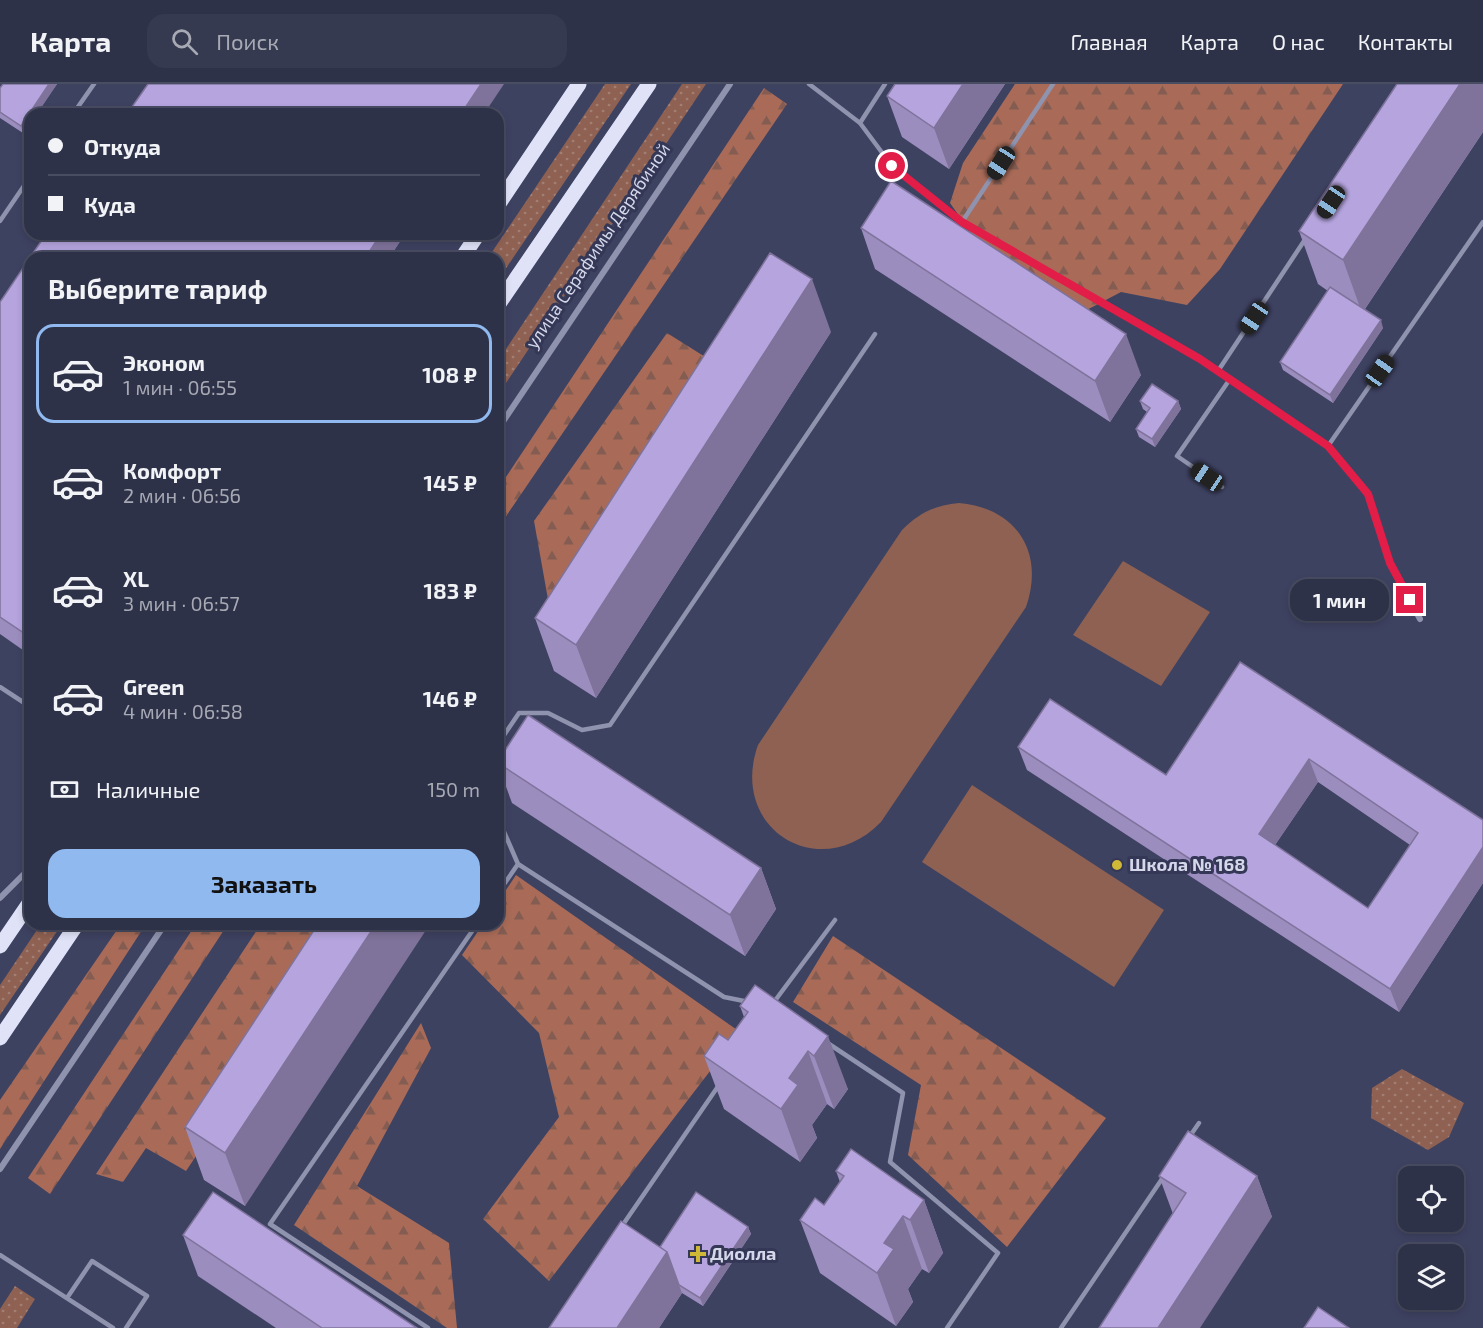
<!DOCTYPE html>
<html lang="ru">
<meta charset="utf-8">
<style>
:root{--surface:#2e3249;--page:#363a50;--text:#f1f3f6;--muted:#a7aab4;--line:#494d61;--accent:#90b9f0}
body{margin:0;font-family:"Exo 2",sans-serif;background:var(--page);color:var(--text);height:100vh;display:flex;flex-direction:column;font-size:22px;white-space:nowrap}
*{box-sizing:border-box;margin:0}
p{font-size:20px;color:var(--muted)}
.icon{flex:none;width:33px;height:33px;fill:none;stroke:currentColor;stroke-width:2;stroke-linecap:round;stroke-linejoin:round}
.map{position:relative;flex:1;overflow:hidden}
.details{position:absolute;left:24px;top:168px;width:480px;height:678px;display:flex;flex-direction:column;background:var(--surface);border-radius:18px;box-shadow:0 3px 9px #0003,0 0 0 2px var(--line)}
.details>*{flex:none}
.banner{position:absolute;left:24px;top:24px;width:480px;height:132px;border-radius:18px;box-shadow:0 3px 9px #0003,0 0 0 2px var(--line);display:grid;align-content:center;height:132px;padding:0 24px;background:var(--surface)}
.buttons{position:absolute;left:1398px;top:1082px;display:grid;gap:12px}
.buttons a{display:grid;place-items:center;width:66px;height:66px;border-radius:12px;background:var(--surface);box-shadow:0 3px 9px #0003,0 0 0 2px var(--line);font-size:30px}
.end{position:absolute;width:27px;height:27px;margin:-14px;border:8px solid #e11d48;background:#fff;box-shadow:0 0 0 3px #fff}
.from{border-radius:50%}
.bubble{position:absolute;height:42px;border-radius:18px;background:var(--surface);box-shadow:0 3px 9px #0003,0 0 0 2px var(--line);font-size:20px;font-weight:700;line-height:42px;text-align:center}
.car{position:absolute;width:18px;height:36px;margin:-18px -9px;border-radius:8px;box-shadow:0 0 4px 2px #0007;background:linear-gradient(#222 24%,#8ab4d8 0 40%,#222 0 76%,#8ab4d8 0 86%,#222 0)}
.banner b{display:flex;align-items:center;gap:21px;height:57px;font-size:22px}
.banner b+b{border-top:2px solid var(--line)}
.banner i{width:15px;height:15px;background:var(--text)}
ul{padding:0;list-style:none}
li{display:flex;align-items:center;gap:18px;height:99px;margin:0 12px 9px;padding:0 12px;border:3px solid transparent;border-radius:18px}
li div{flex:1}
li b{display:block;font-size:22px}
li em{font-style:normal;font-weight:700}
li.selected{border-color:var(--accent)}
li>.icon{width:54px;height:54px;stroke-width:1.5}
h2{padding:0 24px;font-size:27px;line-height:72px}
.pay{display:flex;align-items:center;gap:15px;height:66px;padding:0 24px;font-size:22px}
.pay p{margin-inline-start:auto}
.action{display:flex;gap:12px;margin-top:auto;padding:12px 24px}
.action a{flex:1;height:69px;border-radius:18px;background:var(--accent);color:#111;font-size:24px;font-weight:700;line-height:69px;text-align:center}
header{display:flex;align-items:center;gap:36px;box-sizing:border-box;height:84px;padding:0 30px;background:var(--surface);border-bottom:2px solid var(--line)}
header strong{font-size:28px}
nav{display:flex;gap:33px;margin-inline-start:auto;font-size:21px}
.search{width:420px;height:54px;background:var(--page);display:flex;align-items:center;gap:15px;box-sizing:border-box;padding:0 21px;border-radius:18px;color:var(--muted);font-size:22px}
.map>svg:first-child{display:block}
.grass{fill:url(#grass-dots)}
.forest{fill:url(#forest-firs)}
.pitch{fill:#8e6152}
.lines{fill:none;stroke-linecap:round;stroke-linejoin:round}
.service{stroke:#8f93ad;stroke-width:4.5}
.minor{stroke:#8f93ad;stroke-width:6}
.primary{stroke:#e0e3f8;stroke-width:15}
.wall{fill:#9c8dbf;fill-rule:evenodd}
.shaded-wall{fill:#7f739b}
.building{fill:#b5a4de;stroke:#7f739b;stroke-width:1.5;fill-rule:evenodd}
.route{stroke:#e11d48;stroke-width:8}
.poi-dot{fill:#d0b837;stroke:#343755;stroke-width:2}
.labels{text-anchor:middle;stroke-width:6;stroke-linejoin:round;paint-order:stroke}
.street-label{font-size:18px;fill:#d5d8eb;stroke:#343755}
.poi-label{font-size:18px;font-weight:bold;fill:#d5d8eb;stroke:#343755;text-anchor:start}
</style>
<header>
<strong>Карта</strong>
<div class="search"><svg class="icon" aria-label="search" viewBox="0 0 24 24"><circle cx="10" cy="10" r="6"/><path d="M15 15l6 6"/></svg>Поиск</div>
<nav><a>Главная</a><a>Карта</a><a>О нас</a><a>Контакты</a></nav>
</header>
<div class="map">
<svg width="1483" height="1244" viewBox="0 0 1483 1244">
<defs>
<pattern id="grass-dots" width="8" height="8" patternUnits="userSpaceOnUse" patternTransform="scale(1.5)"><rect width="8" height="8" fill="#8e6152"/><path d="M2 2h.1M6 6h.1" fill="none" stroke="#a27e73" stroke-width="1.8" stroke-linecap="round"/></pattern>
<pattern id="forest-firs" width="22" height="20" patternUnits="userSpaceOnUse" patternTransform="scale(1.5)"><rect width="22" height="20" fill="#a96b58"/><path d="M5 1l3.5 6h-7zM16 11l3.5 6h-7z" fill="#845c52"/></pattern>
</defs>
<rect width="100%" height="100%" fill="#3e4261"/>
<path class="grass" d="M605 0H631L498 196V174H488Z
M682 0H706L498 311V277Z
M41 840H62L0 931V901Z
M1402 985 1464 1019 1449 1053 1428 1066 1371 1034 1372 1004Z
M15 1202 35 1215 17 1244H0V1225Z"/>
<path class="forest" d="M1015 0H1343L1220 185 1187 221 1121 208 1079 230 986 170 950 119 963 79Z
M764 4 787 20 498 444V405Z
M667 249 718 281 551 532 534 437Z
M516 791 740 948 549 1197 483 1135 559 1033 539 949 462 871 483 840H498V818Z
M121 840H146L0 1065V1016Z
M196 840H228L50 1110 28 1094Z
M261 840H351L186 1087 146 1064 123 1098 96 1090Z
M833 852 1106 1034 1007 1163 908 1071 921 1001 793 918Z
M421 939 431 964 357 1102 449 1159 457 1244H447L294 1141Z"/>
<path class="pitch" d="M959 419C1017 424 1045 469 1026 523L881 738C820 801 728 745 758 661L902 446C919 429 935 421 959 419Z
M1123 477 1210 528 1161 602 1073 551Z
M972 701 1164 826 1114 903 922 778Z"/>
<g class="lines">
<path class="service" d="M809 0 860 39 892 82 962 138
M1053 0 962 138 1200 275 1328 362 1483 138
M73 30 94 0
M860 39 885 0
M0 137 30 93
M1218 287 1306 154
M1222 403 1177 372 1230 295
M0 603 29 622
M498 660 519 629H548L582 646 610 641 875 250
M498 734 518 780 724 913 749 918
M498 809 518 780
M774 918 835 836
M829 960 903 1009 890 1078 998 1169 947 1244
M1190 1052 1199 1039
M622 1142 719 1001
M0 1171 113 1244
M67 1214 92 1177 147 1212 126 1244
M428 1244 270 1140 477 840
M1061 1244 1164 1092"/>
<path class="minor" d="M498 345 730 0
M1328 362 1368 410 1390 479 1420 535
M0 814 30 784
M0 1085 165 840"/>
<path class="primary" d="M498 121 579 0
M462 174 478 150
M498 221 649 0
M0 862 30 818
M0 954 77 840"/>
</g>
<path class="wall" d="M3 0H57L23 49 0 34V4Z
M1005 0 949 85 902 53 887 12Z
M1483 0V48L1365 225 1383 244 1333 319 1283 286 1280 278 1328 207 1318 200 1299 147Z
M861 144 1141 291 1110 338 875 185Z
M46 150H405L389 174H30V571L0 550V218Z
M831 248 596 614 554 587 535 534Z
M1140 317H1178L1181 325 1155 363 1139 353 1136 345 1147 328 1143 325Z
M1240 578 1483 736V799L1399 928 1027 686 1018 663 1166 691ZM1318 698 1410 761 1368 824 1275 761Z
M498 677 761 784 776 825 745 872 512 719 498 681Z
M318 840 245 1122 204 1096 185 1043Z
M755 901 848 1005 834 1025 827 1020 812 1041 817 1054 800 1078 724 1025 704 972 728 956 744 933 740 922Z
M836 1087 924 1116 943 1169 929 1189 922 1185 908 1205 913 1218 896 1242 820 1189 800 1136 824 1121 840 1098Z
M1159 1092H1257L1272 1133 1173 1130Z
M748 1143 751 1150 703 1222 682 1209 659 1244H549L660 1163Z
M183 1151 417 1244H276L198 1192Z"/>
<path class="shaded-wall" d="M49 0H57L37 30H30V40L23 49 21 42Z
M481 0H504L484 30H461Z
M963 0H1005L949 85 934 44Z
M1460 0H1483V48L1362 229 1343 176Z
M381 150H405L389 174H365Z
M812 195 831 248 596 614 576 561Z
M1381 236 1383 244 1333 319 1330 311Z
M1126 250 1141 291 1110 338 1095 297Z
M1178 317 1181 325 1155 363 1152 355Z
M1309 675 1318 698 1267 773 1259 750Z
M1483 763V799L1399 928 1390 905Z
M761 784 776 825 745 872 730 831Z
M376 840H430L245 1122 225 1069Z
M828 952 848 1005 834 1025 814 972Z
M808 967 827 1020 812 1041 817 1054 800 1078 781 1025 789 994Z
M1257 1092 1272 1133 1200 1244H1158Z
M924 1116 943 1169 929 1189 910 1136Z
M903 1132 922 1185 908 1205 913 1218 896 1242 877 1189 884 1159Z
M748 1143 751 1150 703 1222 700 1214Z
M667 1168 682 1209 659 1244H617Z"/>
<path class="building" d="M3 0H49L21 42 0 28V4Z
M148 0H481L461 30H127Z
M895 0H963L934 44 887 12Z
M1397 0H1460L1343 176 1299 147Z
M891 97 1126 250 1095 297 861 144Z
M46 150H381L365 174H30V553L0 533V218Z
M770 169 812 195 576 561 535 534Z
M1330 203 1381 236 1330 311 1280 278Z
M1152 300 1178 317 1152 355 1136 345 1150 324 1140 317Z
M1240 578 1483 736V763L1390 905 1018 663 1050 615 1166 691ZM1309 675 1418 749 1368 824 1259 750Z
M528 631 761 784 730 831 498 679V677Z
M318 840H376L225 1069 185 1043Z
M755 901 828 952 814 972 808 967 789 994 798 1001 781 1025 704 972 719 950 728 956 748 928 740 922Z
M1188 1047 1257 1092 1158 1244H1099L1186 1109 1159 1092Z
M851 1065 924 1116 910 1136 903 1132 884 1159 894 1165 877 1189 800 1136 815 1114 824 1121 844 1092 836 1087Z
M213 1108 417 1244H322L183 1151Z
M696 1108 748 1143 700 1214 679 1201 667 1168 660 1163Z
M621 1137 667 1168 617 1244H549Z
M1318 1223 1349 1244H1304Z"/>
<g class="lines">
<path class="route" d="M892 82 962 138 1200 275 1328 362 1368 410 1390 479 1410 516"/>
</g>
<g class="poi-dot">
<circle cx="1117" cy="781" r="6"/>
<path d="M695 1161h6v6h6v6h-6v6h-6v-6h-6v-6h6z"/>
</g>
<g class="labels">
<g class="street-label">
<text transform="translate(598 162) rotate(-56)" y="6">улица Серафимы Дерябиной</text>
</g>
<g class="poi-label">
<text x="1129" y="787">Школа № 168</text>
<text x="710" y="1176">Диолла</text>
</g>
</g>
</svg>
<div class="buttons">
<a><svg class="icon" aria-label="locate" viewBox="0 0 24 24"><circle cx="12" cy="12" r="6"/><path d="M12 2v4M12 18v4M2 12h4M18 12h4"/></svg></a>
<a><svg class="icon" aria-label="layers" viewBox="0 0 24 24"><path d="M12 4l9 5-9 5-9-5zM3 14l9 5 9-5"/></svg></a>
</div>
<i class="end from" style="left:892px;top:82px"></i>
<i class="end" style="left:1410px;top:516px"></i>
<div class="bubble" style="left:1290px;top:495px;width:99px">1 мин</div>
<i class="car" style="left:1001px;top:79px;rotate:213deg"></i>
<i class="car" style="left:1331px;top:118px;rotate:214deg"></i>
<i class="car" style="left:1254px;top:234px;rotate:214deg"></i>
<i class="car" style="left:1380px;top:287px;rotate:35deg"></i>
<i class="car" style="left:1207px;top:393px;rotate:304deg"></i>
<div class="banner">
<b><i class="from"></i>Откуда</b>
<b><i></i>Куда</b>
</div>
<section class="details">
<h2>Выберите тариф</h2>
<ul>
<li class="selected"><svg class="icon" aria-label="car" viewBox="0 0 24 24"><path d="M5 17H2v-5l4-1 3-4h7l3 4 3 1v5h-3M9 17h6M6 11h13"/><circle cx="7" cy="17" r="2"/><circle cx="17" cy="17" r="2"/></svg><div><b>Эконом</b><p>1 мин · 06:55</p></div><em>108 ₽</em></li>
<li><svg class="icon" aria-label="car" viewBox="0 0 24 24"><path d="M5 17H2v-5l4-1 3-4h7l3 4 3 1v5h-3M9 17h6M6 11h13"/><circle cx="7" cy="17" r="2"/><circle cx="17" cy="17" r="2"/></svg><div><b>Комфорт</b><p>2 мин · 06:56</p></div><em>145 ₽</em></li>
<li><svg class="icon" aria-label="car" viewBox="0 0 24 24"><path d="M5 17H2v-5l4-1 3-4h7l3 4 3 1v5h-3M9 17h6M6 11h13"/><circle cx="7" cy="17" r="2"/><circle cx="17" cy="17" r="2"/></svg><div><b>XL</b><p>3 мин · 06:57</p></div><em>183 ₽</em></li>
<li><svg class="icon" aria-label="car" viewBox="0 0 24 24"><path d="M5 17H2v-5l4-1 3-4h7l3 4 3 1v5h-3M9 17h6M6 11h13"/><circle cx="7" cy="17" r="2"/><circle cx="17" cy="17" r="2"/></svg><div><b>Green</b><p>4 мин · 06:58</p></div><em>146 ₽</em></li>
</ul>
<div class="pay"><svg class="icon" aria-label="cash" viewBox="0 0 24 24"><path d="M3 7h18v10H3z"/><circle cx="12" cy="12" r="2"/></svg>Наличные<p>150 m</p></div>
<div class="action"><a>Заказать</a></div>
</section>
</div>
